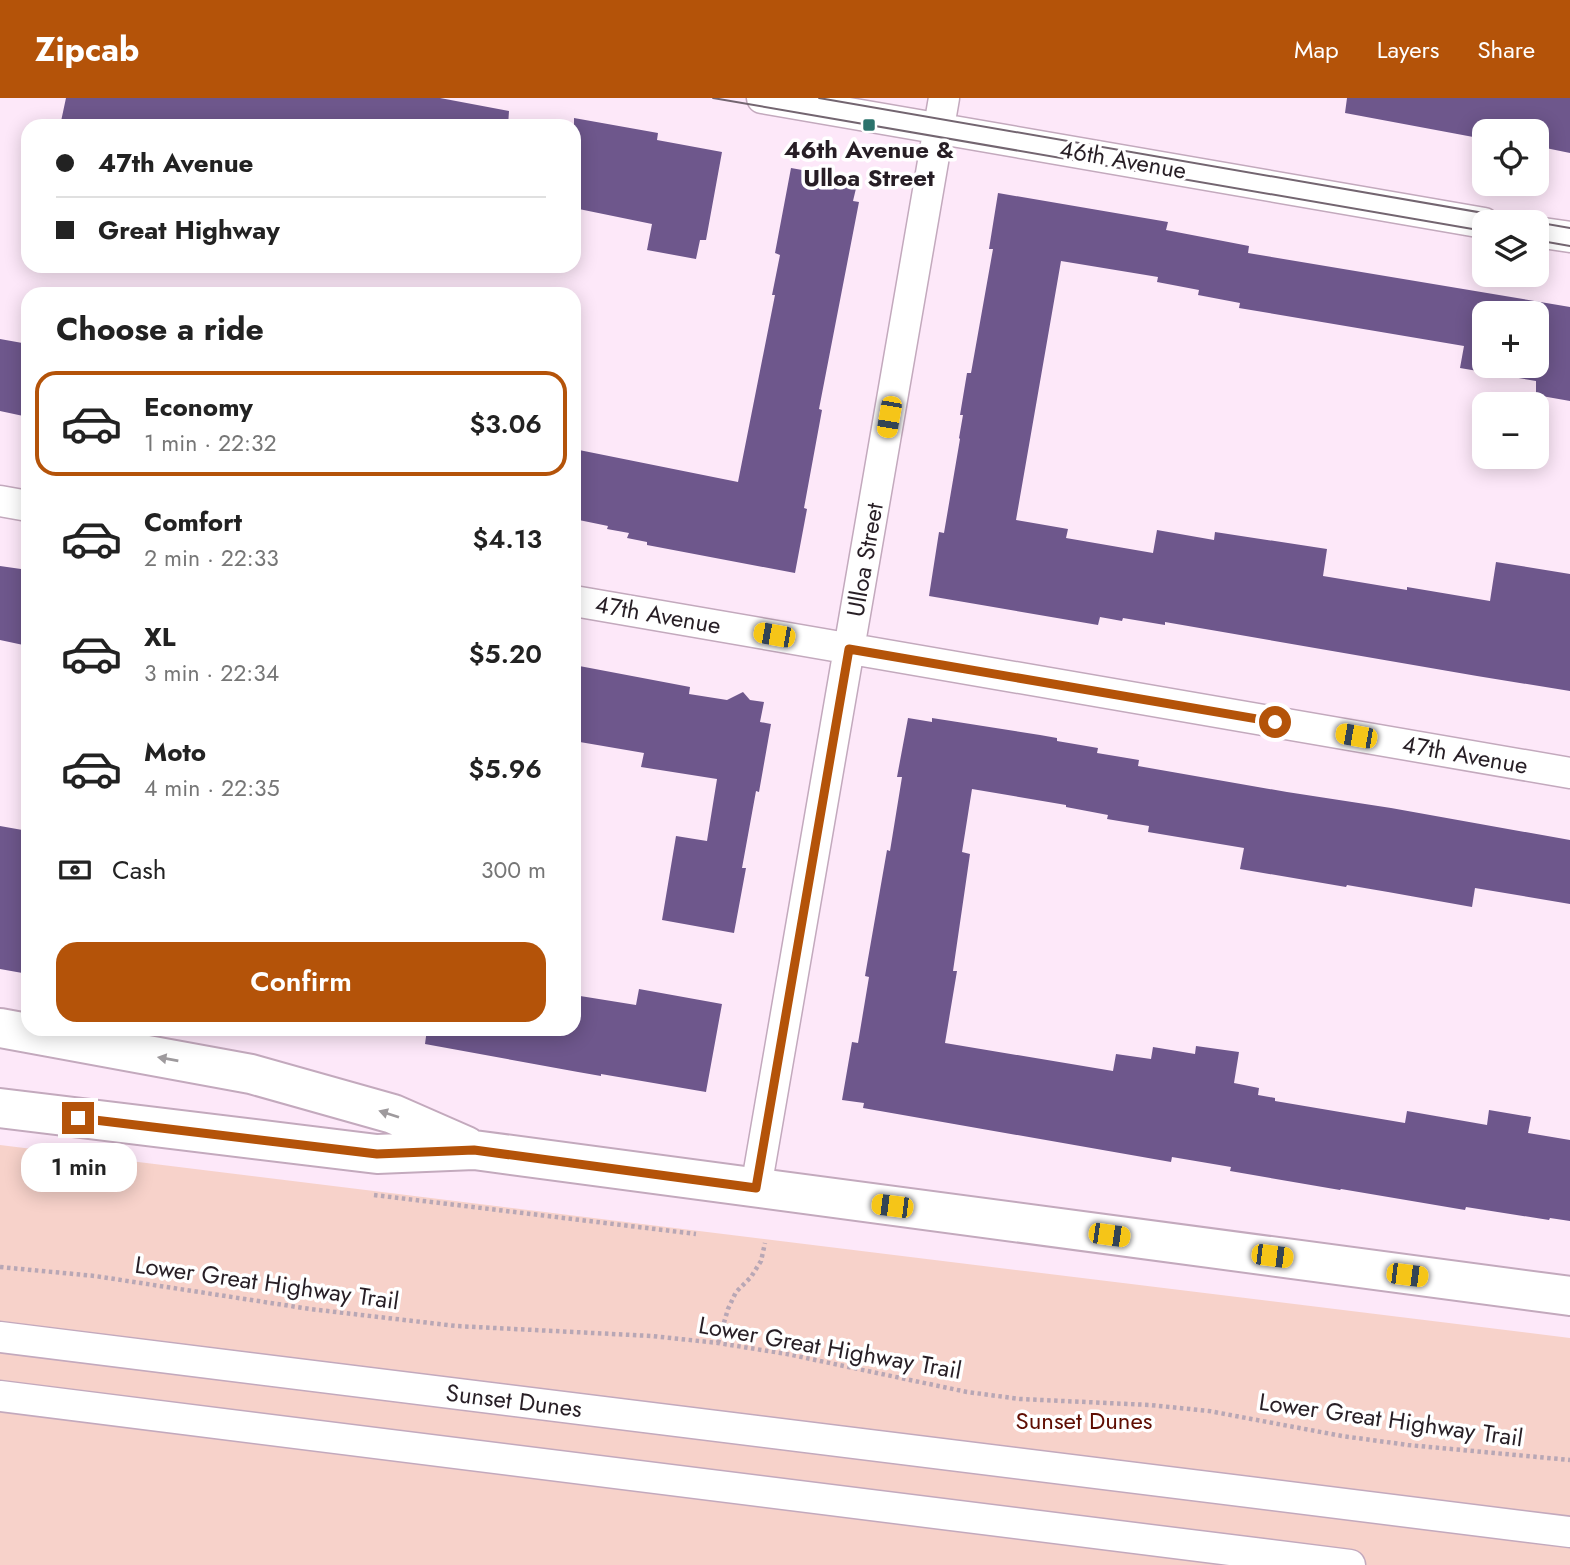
<!DOCTYPE html>
<meta charset="utf-8">
<style>
:root{--surface:#fff;--page:#f2f2f2;--text:#222;--muted:#767676;--line:#e0e0e0;--accent:#b45309}
body{margin:0;font-family:Jost,sans-serif;background:var(--page);color:var(--text);height:100vh;display:flex;flex-direction:column;font-size:26px;white-space:nowrap}
*{box-sizing:border-box;margin:0}
p{font-size:23px;color:var(--muted)}
.icon{flex:none;width:38px;height:38px;fill:none;stroke:currentColor;stroke-width:2;stroke-linecap:round;stroke-linejoin:round}
.map{position:relative;flex:1;overflow:hidden}
.sheet{position:absolute;left:21px;top:189px;width:560px;height:749px;display:flex;flex-direction:column;background:var(--surface);border-radius:21px;box-shadow:0 4px 18px #0003}
.sheet>*{flex:none}
.hud{position:absolute;left:21px;top:21px;width:560px;height:154px;border-radius:21px;box-shadow:0 4px 18px #0003;display:grid;align-content:center;height:154px;padding:0 35px;background:var(--surface)}
.tools{position:absolute;left:1472px;top:21px;display:grid;gap:14px}
.tools a{display:grid;place-items:center;width:77px;height:77px;border-radius:14px;background:var(--surface);box-shadow:0 4px 18px #0003;font-size:35px}
.end{position:absolute;width:32px;height:32px;margin:-16px;border:9px solid #b45309;background:#fff;box-shadow:0 0 0 4px #fff}
.from{border-radius:50%}
.bubble{position:absolute;height:49px;border-radius:21px;background:var(--surface);box-shadow:0 4px 18px #0003;font-size:23px;font-weight:600;line-height:49px;text-align:center}
.car{position:absolute;width:21px;height:42px;margin:-21px -10px;border-radius:9px;box-shadow:0 0 5px 2px #0007;background:linear-gradient(#f5c518 24%,#345 0 40%,#f5c518 0 76%,#345 0 86%,#f5c518 0)}
.hud b{display:flex;align-items:center;gap:24px;height:66px;font-size:26px}
.hud b+b{border-top:2px solid var(--line)}
.hud i{width:18px;height:18px;background:var(--text)}
ul{padding:0;list-style:none}
li{display:flex;align-items:center;gap:21px;height:105px;margin:0 14px 10px;padding:0 21px;border:4px solid transparent;border-radius:21px}
li div{flex:1}
li b{display:block;font-size:26px}
li em{font-style:normal;font-weight:600}
li.current{border-color:var(--accent)}
li>.icon{width:63px;height:63px;stroke-width:1.5}
h2{padding:0 35px;font-size:32px;line-height:84px}
.pay{display:flex;align-items:center;gap:18px;height:77px;padding:0 35px;font-size:26px}
.pay p{margin-inline-start:auto}
.action{display:flex;gap:14px;margin-top:auto;padding:14px 35px}
.action a{flex:1;height:80px;border-radius:21px;background:var(--accent);color:#fff;font-size:28px;font-weight:600;line-height:80px;text-align:center}
header{display:flex;align-items:center;gap:42px;box-sizing:border-box;height:98px;padding:0 35px;background:var(--accent);color:#fff}
header strong{font-size:33px}
nav{display:flex;gap:38px;margin-inline-start:auto;font-size:24px}
.map>svg:first-child{display:block}
.green{fill:#f7d2ca}
.building{fill:#6e578c;fill-rule:evenodd}
.lines{fill:none;stroke-linecap:round;stroke-linejoin:round}
.street-casing{stroke:#c3a9bd;stroke-width:33}
.secondary-casing{stroke:#c3a9bd;stroke-width:42}
.path{stroke:#b8a7b5;stroke-width:4.5;stroke-dasharray:3.5 3.5;stroke-linecap:butt}
.street{stroke:#fff;stroke-width:30}
.secondary{stroke:#fff;stroke-width:38}
.tram{stroke:#736570;stroke-width:2}
.oneway{fill:#9e9a9d}
.route{stroke:#b45309;stroke-width:9}
.poi-dot{fill:#2b736c;stroke:#fff;stroke-width:2.5}
.labels{text-anchor:middle;stroke-width:7;stroke-linejoin:round;paint-order:stroke}
.poi-label{font-size:24px;font-weight:bold;fill:#271e25;stroke:#fff}
.street-label{font-size:24px;fill:#271e25;stroke:#fff}
.park-label{font-size:24px;fill:#5f0d02;stroke:#fff}
</style>
<header>
<strong>Zipcab</strong>
<nav><a>Map</a><a>Layers</a><a>Share</a></nav>
</header>
<div class="map">
<svg width="1570" height="1467" viewBox="0 0 1570 1467">
<rect width="100%" height="100%" fill="#fde8f9"/>
<path class="green" d="M0 1047 1570 1240V1467H0Z"/>
<path class="building" d="M66 0H440L509 13 508 28H60Z
M1347 0H1570V55L1536 48V33H1484V41L1345 15Z
M574 20 658 35 657 42 722 54 706 142H700L696 161 647 152 652 126 574 110Z
M791 70 858 82 853 103 859 104 819 311 822 312 804 410 807 411 795 475 647 447V444L627 440 629 435 607 431 608 428 574 421V351L738 384 775 197H772L780 157 775 155Z
M998 95 1168 124 1166 132 1249 148 1248 155 1570 209V303L1536 297V283L1460 270 1464 248 1239 210 1240 205 1198 197 1199 192 1157 184 1158 179 1061 163 1016 422 1068 431 1066 440 1153 455 1157 432 1214 442 1215 434 1327 451 1323 478 1407 492V489L1490 503 1496 464 1570 476V593L1477 578 1165 524V527L1123 520 1122 523 1100 519 1098 527 929 498 939 434 944 435 960 341 959 340 963 317H960L967 275H971L993 151H989ZM1484 215H1536V268H1484Z
M0 241 28 246V319L0 313Z
M0 468 28 472V548L0 542Z
M574 567 690 589 689 596 727 602 743 594 750 602 764 604 760 624 771 626 759 694 756 693 742 770H746L734 835 662 822 676 738 707 743 717 681 641 669 644 655 574 643Z
M908 620 932 624V620L1040 637 1057 640V643L1098 650 1097 655 1139 662 1138 668 1287 694 1391 710 1570 742V806L1475 790 1472 809 1388 794 1347 787 1346 789 1240 771 1244 750 1148 734 1149 728 1107 721 1108 717 1066 709V707L972 691 962 754 970 756 953 873H957L945 945 1113 973 1116 956 1151 961 1153 949 1195 956 1196 948 1239 954 1234 985 1259 990 1258 997 1275 1000V1003L1405 1025 1407 1013 1487 1027 1489 1012 1531 1019 1528 1035 1570 1042V1123L1550 1120 1549 1122 1466 1109 1465 1112 1341 1091 1340 1092 1230 1073 1231 1069 1172 1059 1171 1064 863 1010 864 1005 842 1002 852 944 858 945 869 879 865 878 887 752 890 753 902 679H897Z
M0 728 28 733V876L0 871Z
M639 891 722 906 706 994 601 976V978L578 974 425 946 427 931H574V897L636 907Z"/>
<g class="lines">
<defs>
<path id="street" d="M762 0 1484 125
M1536 134 1570 139
M0 403 28 408
M574 503 1570 675
M756 1090 944 0
M0 1239 1570 1434
M0 1298 1350 1467"/>
<path id="secondary" d="M0 930 251 976 393 1016 466 1048
M0 1010 377 1056 474 1052 1570 1198"/>
</defs>
<use href="#street" class="street-casing"/>
<use href="#secondary" class="secondary-casing"/>
<path class="path" d="M374 1097 696 1136
M0 1169 95 1178 310 1211 456 1228 652 1238 718 1245 787 1256 967 1294 1020 1301 1150 1307 1209 1313 1342 1338 1408 1347 1570 1362
M718 1245 728 1211 736 1194 751 1179 761 1163 765 1145"/>
<use href="#street" class="street"/>
<use href="#secondary" class="secondary"/>
<path class="tram" d="M713 0 1484 133
M819 0 1570 130
M1536 142 1570 148"/>
</g>
<defs><path id="oneway-solid" d="M-6-.8H1V-3.2L6.5 0L1 3.2V.8H-6Z" transform="scale(1.75)"/></defs>
<g class="oneway">
<use href="#oneway-solid" transform="translate(168 961) rotate(-170)"/>
<use href="#oneway-solid" transform="translate(389 1016) rotate(-162)"/>
</g>
<g class="lines">
<path class="route" d="M78 1020 377 1056 474 1052 756 1090 849 551 1275 624"/>
</g>
<rect class="poi-dot" x="862" y="20" width="14" height="14" rx="3.5"/>
<g class="labels">
<g class="poi-label">
<text x="869" y="60">46th Avenue &amp;<tspan x="869" dy="28">Ulloa Street</tspan></text>
</g>
<g class="street-label">
<text transform="translate(1123 62) rotate(10)" y="8">46th Avenue</text>
<text transform="translate(865 462) rotate(-80)" y="8">Ulloa Street</text>
<text transform="translate(658 517) rotate(10)" y="8">47th Avenue</text>
<text transform="translate(1465 657) rotate(10)" y="8">47th Avenue</text>
<text transform="translate(267 1185) rotate(8)" y="8">Lower Great Highway Trail</text>
<text transform="translate(830 1250) rotate(10)" y="8">Lower Great Highway Trail</text>
<text transform="translate(514 1303) rotate(7)" y="8">Sunset Dunes</text>
<text transform="translate(1391 1322) rotate(8)" y="8">Lower Great Highway Trail</text>
</g>
<g class="park-label">
<text x="1084" y="1331">Sunset Dunes</text>
</g>
</g>
</svg>
<div class="tools">
<a><svg class="icon" aria-label="locate" viewBox="0 0 24 24"><circle cx="12" cy="12" r="6"/><path d="M12 2v4M12 18v4M2 12h4M18 12h4"/></svg></a>
<a><svg class="icon" aria-label="layers" viewBox="0 0 24 24"><path d="M12 4l9 5-9 5-9-5zM3 14l9 5 9-5"/></svg></a>
<a>+</a>
<a>−</a>
</div>
<i class="end from" style="left:1275px;top:624px"></i>
<i class="end" style="left:78px;top:1020px"></i>
<div class="bubble" style="left:21px;top:1045px;width:116px">1 min</div>
<i class="car" style="left:889px;top:319px;rotate:190deg"></i>
<i class="car" style="left:774px;top:537px;rotate:280deg"></i>
<i class="car" style="left:1356px;top:638px;rotate:280deg"></i>
<i class="car" style="left:892px;top:1108px;rotate:277deg"></i>
<i class="car" style="left:1109px;top:1137px;rotate:98deg"></i>
<i class="car" style="left:1272px;top:1158px;rotate:97deg"></i>
<i class="car" style="left:1407px;top:1177px;rotate:97deg"></i>
<div class="hud">
<b><i class="from"></i>47th Avenue</b>
<b><i></i>Great Highway</b>
</div>
<section class="sheet">
<h2>Choose a ride</h2>
<ul>
<li class="current"><svg class="icon" aria-label="car" viewBox="0 0 24 24"><path d="M5 17H2v-5l4-1 3-4h7l3 4 3 1v5h-3M9 17h6M6 11h13"/><circle cx="7" cy="17" r="2"/><circle cx="17" cy="17" r="2"/></svg><div><b>Economy</b><p>1 min · 22:32</p></div><em>$3.06</em></li>
<li><svg class="icon" aria-label="car" viewBox="0 0 24 24"><path d="M5 17H2v-5l4-1 3-4h7l3 4 3 1v5h-3M9 17h6M6 11h13"/><circle cx="7" cy="17" r="2"/><circle cx="17" cy="17" r="2"/></svg><div><b>Comfort</b><p>2 min · 22:33</p></div><em>$4.13</em></li>
<li><svg class="icon" aria-label="car" viewBox="0 0 24 24"><path d="M5 17H2v-5l4-1 3-4h7l3 4 3 1v5h-3M9 17h6M6 11h13"/><circle cx="7" cy="17" r="2"/><circle cx="17" cy="17" r="2"/></svg><div><b>XL</b><p>3 min · 22:34</p></div><em>$5.20</em></li>
<li><svg class="icon" aria-label="car" viewBox="0 0 24 24"><path d="M5 17H2v-5l4-1 3-4h7l3 4 3 1v5h-3M9 17h6M6 11h13"/><circle cx="7" cy="17" r="2"/><circle cx="17" cy="17" r="2"/></svg><div><b>Moto</b><p>4 min · 22:35</p></div><em>$5.96</em></li>
</ul>
<div class="pay"><svg class="icon" aria-label="cash" viewBox="0 0 24 24"><path d="M3 7h18v10H3z"/><circle cx="12" cy="12" r="2"/></svg>Cash<p>300 m</p></div>
<div class="action"><a>Confirm</a></div>
</section>
</div>
